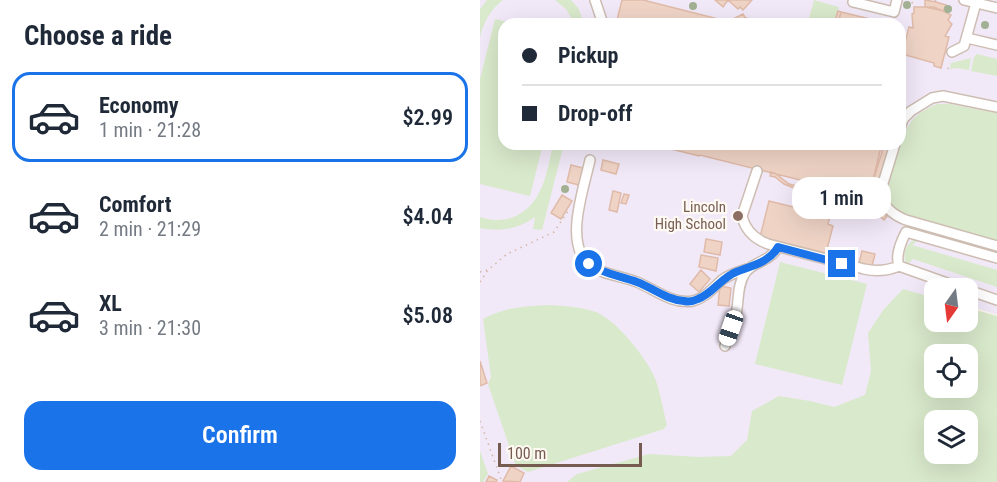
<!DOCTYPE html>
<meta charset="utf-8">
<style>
:root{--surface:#fff;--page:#f2f2f3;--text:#1f2937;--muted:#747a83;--line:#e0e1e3;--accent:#1a73e8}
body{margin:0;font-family:"Roboto Condensed",sans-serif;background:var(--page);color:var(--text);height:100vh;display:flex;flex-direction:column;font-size:22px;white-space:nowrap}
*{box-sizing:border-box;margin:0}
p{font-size:20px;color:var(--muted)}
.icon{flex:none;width:33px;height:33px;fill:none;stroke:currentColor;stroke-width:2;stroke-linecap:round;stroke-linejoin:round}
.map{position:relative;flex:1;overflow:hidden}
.details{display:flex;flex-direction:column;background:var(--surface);width:480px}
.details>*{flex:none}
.top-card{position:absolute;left:18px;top:18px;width:408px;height:132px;border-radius:18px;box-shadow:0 6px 24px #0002;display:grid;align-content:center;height:132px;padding:0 24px;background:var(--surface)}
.needle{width:39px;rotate:194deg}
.tools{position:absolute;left:444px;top:278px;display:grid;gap:12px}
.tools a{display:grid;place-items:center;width:54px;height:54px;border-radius:12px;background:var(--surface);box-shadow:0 6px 24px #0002;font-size:30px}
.scale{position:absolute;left:18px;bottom:15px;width:144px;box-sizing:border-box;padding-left:6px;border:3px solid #765c50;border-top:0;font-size:16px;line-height:21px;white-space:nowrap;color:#765c50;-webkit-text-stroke:4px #fef9f3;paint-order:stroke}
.end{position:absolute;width:27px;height:27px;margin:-14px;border:8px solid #1a73e8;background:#fff;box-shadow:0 0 0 3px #fff}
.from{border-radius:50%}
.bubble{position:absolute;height:42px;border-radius:18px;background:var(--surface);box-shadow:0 6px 24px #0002;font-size:20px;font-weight:600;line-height:42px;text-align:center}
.car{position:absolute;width:18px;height:36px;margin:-18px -9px;border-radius:8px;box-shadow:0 0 4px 2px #0007;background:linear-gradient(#fff 24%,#345 0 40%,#fff 0 76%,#345 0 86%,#fff 0)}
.top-card b{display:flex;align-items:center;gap:21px;height:57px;font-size:22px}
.top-card b+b{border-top:2px solid var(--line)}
.top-card i{width:15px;height:15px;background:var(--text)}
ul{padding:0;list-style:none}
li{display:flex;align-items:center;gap:18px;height:90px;margin:0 12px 9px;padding:0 12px;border:3px solid transparent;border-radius:18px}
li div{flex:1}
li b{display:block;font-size:22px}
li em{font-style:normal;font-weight:600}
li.active{border-color:var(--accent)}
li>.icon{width:54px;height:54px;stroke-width:1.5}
h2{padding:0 24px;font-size:27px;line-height:72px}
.button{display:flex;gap:12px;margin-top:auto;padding:12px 24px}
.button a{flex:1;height:69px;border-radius:18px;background:var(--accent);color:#fff;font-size:24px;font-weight:600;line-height:69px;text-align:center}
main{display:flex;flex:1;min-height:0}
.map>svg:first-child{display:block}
.education{fill:#f2e9f8;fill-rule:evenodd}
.green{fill:#d9e9cb;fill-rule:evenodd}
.building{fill:#efd4c6;stroke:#e0baa8;stroke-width:1.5}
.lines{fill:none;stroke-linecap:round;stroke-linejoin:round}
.minor-casing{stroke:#cdbdb2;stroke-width:12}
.path{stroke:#d4b7a9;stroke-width:1.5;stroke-dasharray:1.5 4.5;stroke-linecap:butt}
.minor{stroke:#fff;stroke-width:9}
.tree{fill:#a2b193}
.route{stroke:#1a73e8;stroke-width:8}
.education-dot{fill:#8d6e63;stroke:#fef9f3;stroke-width:2}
.labels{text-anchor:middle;stroke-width:4.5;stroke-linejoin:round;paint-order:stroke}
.education-label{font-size:15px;fill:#785e54;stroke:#fef9f3;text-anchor:end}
</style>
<main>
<section class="details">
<h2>Choose a ride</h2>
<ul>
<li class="active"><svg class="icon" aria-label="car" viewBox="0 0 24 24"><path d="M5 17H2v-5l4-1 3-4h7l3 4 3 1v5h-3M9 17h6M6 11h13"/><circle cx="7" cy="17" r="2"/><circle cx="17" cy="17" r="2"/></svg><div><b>Economy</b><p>1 min · 21:28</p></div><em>$2.99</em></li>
<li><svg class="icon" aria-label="car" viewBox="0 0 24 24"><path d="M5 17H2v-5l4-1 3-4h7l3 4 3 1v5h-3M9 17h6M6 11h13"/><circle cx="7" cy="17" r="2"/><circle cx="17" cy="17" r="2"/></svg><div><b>Comfort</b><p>2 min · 21:29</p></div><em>$4.04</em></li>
<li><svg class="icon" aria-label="car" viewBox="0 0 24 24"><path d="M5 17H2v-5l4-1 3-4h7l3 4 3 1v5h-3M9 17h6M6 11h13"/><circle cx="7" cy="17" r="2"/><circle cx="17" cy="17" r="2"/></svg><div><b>XL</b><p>3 min · 21:30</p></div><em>$5.08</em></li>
</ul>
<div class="button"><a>Confirm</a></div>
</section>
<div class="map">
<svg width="517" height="482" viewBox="0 0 517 482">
<rect width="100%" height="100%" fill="#fbf5ed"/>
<path class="education" d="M0 0H517V315L488 305V288H454V387L430 482H0ZM24 24H420V144H24Z"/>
<path class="green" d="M7 0H23C10 10 4 21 0 37V9Z
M75 0H91L98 8 105 24H94L87 10Z
M334 0 359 7 354 24H332L326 20 329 19Z
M15 19 37 24H24V144H63L50 196 0 184V79Z
M497 54 517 59V76L491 71 494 57Z
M491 58 489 70 477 68 470 69 471 63Z
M457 104H469L517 113V245L418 213C414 209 409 204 408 198 405 184 423 130 433 119 440 112 448 108 457 104Z
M73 144H84L62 230 53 229 55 217C38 229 21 232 0 228V217C12 221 25 221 36 216 64 202 67 171 73 144Z
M437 238 440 239 432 245 517 270V287L433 259 427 265C421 254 426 243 437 238Z
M300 262 387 284 362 385 275 364Z
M423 289 454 298V321H488V308L517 316V482H87L97 474 169 454 219 457 251 456 267 440 272 411 299 396 330 401 354 407 385 395 391 371 388 333 404 309ZM454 354H488V387H454ZM454 420H488V453H454Z
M70 305C85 306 101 307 116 312 137 321 164 355 174 376 180 389 183 411 187 425L184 429 48 472 36 466 8 384 11 377 3 319C23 307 47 306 70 305Z
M0 451 8 474 3 482H0Z"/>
<path class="building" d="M142 0H163L258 24H136Z
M235 0H272L263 10 260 7 258 9 248 0 243 7Z
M445 0 456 2 466 5 463 11 445 7Z
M434 7H454L463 11 471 15 468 20 472 24 465 36 469 37 461 68 454 66V63L422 54 429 27 433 28 432 14 434 13Z
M358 11 361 12 358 24H354Z
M361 12 411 24H358Z
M263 14 266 19 267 18 271 24H259L255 18Z
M171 144H387L401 147 389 197 220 155 219 156Z
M387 144 410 145 396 195 397 203 400 209 407 216 404 220 394 211 391 201 390 195 392 184 403 149Z
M123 160 139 164 136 174 121 170Z
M91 165 103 168 99 185 87 182Z
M291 172 296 174 309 184 320 187 336 189 343 188 345 186 389 197 388 199 356 191 350 216 345 215 352 190 329 192 314 188 304 184 295 177 290 176Z
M133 191 141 193 137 212 129 210Z
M144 194 149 195 146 204 141 203Z
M82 195 92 201 81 219 71 213Z
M289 201 350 216 348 224 353 226 346 253 280 237Z
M226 239 242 242 240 255 224 252Z
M382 251 395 254 392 266 379 263Z
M221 255 238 258 236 271 219 267Z
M221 270 230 279 219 292 210 284Z
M240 286 251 288 249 306 238 305Z
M0 361 7 383 0 386Z
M31 466 44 473 40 482 23 481Z
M9 476 17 480 16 482H6Z"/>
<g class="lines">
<defs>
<path id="minor" d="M115 0 123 24
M374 0 373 2 414 12 417 0
M484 0 517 8
M487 38 517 45
M472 52 484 46 496 3
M420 129 423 119 431 111 452 98 463 96 517 107
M415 144 401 190C400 205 413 215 426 220L517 246
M110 160C104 188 83 245 110 265 123 275 142 276 157 282 174 289 193 305 213 301 225 298 233 288 242 280 250 274 258 272 267 269
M277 171 262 216C265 230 275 239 288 244L384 269C397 272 407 271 419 266
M481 288 419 266C415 255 421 242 426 232L517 258
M488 290 517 300
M245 346C248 336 253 325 256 315 259 301 257 285 265 273 273 261 289 263 298 247"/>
</defs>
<use href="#minor" class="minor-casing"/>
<path class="path" d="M455 1 456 0
M432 2 433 5
M468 69 469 63
M0 272 7 270
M0 282 8 270 27 254 74 232 88 211
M0 421 22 482"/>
<use href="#minor" class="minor"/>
</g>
<g class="tree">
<circle cx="427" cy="5" r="4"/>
<circle cx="213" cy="6" r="4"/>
<circle cx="468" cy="9" r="4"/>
<circle cx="505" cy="25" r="4"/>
<circle cx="85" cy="189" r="4"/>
</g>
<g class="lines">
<path class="route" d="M109 264C123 274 141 276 157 282 173 288 187 300 204 301 209 302 214 301 218 299 233 293 241 278 256 272 271 266 290 262 298 247L362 264"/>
</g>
<circle class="education-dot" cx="258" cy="216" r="6"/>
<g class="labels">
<g class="education-label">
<text x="246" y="212">Lincoln<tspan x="246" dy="17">High School</tspan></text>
</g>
</g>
</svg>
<div class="tools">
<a><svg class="needle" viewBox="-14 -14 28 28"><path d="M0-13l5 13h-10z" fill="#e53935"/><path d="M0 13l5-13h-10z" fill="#747a83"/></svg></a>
<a><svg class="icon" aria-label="locate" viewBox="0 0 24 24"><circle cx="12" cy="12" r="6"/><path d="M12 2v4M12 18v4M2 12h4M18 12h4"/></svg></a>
<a><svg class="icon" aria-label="layers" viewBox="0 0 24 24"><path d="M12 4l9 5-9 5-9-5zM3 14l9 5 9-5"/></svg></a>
</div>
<div class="scale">100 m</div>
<i class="end from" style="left:109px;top:264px"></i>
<i class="end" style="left:362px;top:264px"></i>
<div class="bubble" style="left:312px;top:177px;width:99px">1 min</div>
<i class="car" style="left:251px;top:328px;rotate:199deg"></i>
<div class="top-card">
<b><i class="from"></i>Pickup</b>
<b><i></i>Drop-off</b>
</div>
</div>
</main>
